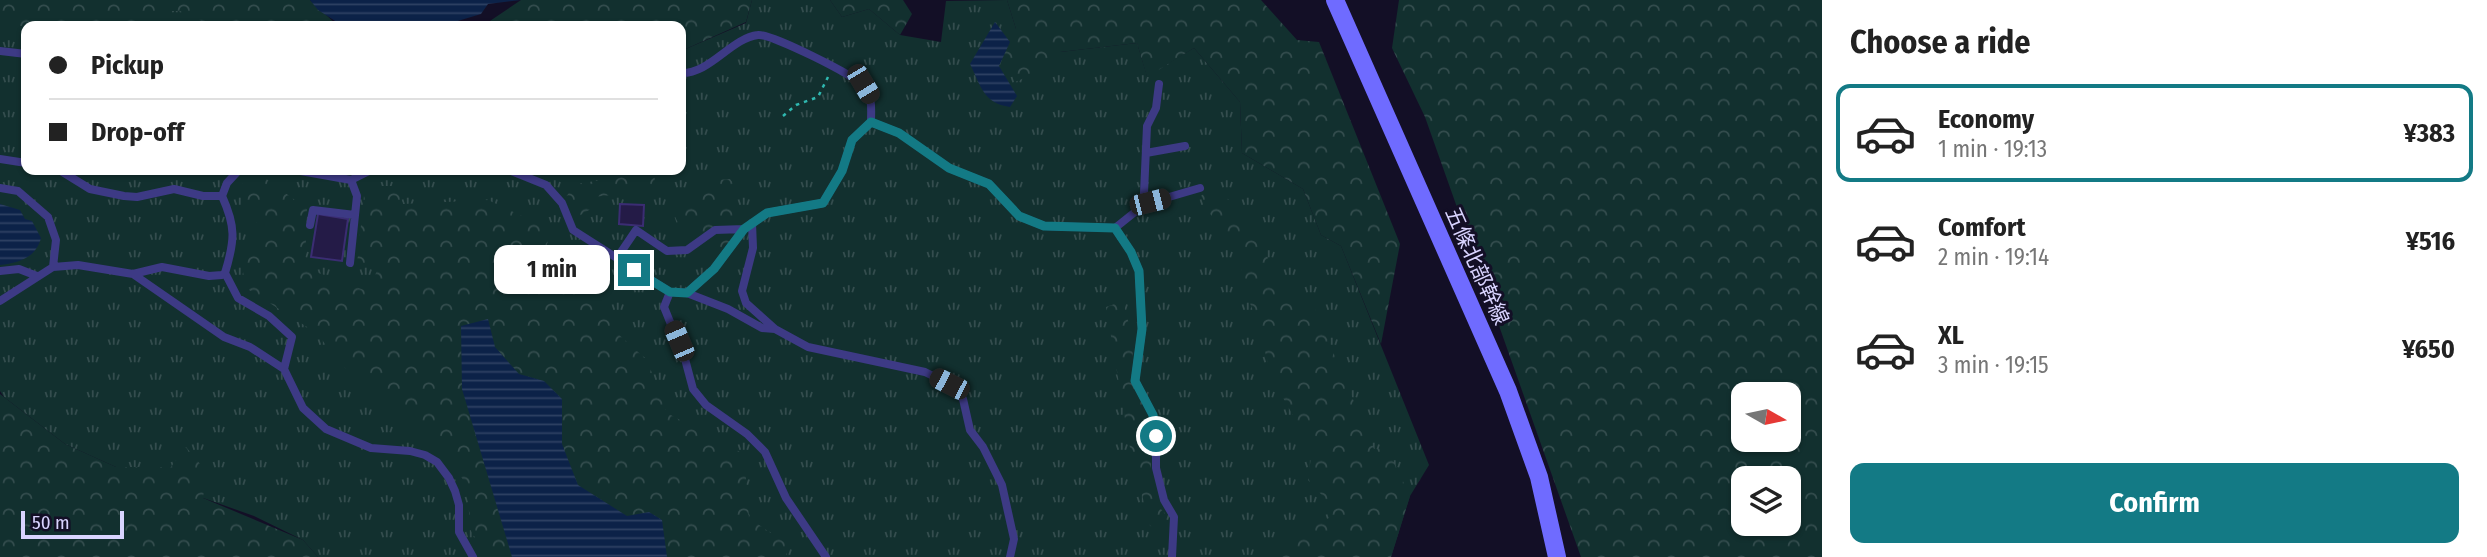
<!DOCTYPE html>
<meta charset="utf-8">
<style>
:root{--surface:#fff;--page:#f2f2f2;--text:#222;--muted:#767676;--line:#e0e0e0;--accent:#137a85}
body{margin:0;font-family:"Fira Sans Condensed","Noto Sans JP",sans-serif;background:var(--page);color:var(--text);height:100vh;display:flex;flex-direction:column;font-size:26px;white-space:nowrap}
*{box-sizing:border-box;margin:0}
p{font-size:23px;color:var(--muted)}
.icon{flex:none;width:38px;height:38px;fill:none;stroke:currentColor;stroke-width:2;stroke-linecap:round;stroke-linejoin:round}
.map{position:relative;flex:1;overflow:hidden}
.details{display:flex;flex-direction:column;background:var(--surface);width:665px}
.details>*{flex:none}
.banner{position:absolute;left:21px;top:21px;width:665px;height:154px;border-radius:14px;box-shadow:0 2px 5px #0004;display:grid;align-content:center;height:154px;padding:0 28px;background:var(--surface)}
.needle{width:46px;rotate:99deg}
.controls{position:absolute;left:1731px;top:382px;display:grid;gap:14px}
.controls a{display:grid;place-items:center;width:70px;height:70px;border-radius:14px;background:var(--surface);box-shadow:0 2px 5px #0004;font-size:35px}
.scale{position:absolute;left:21px;bottom:18px;width:103px;box-sizing:border-box;padding-left:7px;border:4px solid #d9d4ff;border-top:0;font-size:19px;line-height:24px;white-space:nowrap;color:#d9d4ff;-webkit-text-stroke:5px #130f26;paint-order:stroke}
.end{position:absolute;width:32px;height:32px;margin:-16px;border:9px solid #137a85;background:#fff;box-shadow:0 0 0 4px #fff}
.from{border-radius:50%}
.bubble{position:absolute;height:49px;border-radius:14px;background:var(--surface);box-shadow:0 2px 5px #0004;font-size:23px;font-weight:700;line-height:49px;text-align:center}
.car{position:absolute;width:21px;height:42px;margin:-21px -10px;border-radius:9px;box-shadow:0 0 5px 2px #0007;background:linear-gradient(#222 24%,#8ab4d8 0 40%,#222 0 76%,#8ab4d8 0 86%,#222 0)}
.banner b{display:flex;align-items:center;gap:24px;height:66px;font-size:26px}
.banner b+b{border-top:2px solid var(--line)}
.banner i{width:18px;height:18px;background:var(--text)}
ul{padding:0;list-style:none}
li{display:flex;align-items:center;gap:21px;height:98px;margin:0 14px 10px;padding:0 14px;border:4px solid transparent;border-radius:14px}
li div{flex:1}
li b{display:block;font-size:26px}
li em{font-style:normal;font-weight:700}
li.active{border-color:var(--accent)}
li>.icon{width:63px;height:63px;stroke-width:1.5}
h2{padding:0 28px;font-size:32px;line-height:84px}
.cta{display:flex;gap:14px;margin-top:auto;padding:14px 28px}
.cta a{flex:1;height:80px;border-radius:14px;background:var(--accent);color:#fff;font-size:28px;font-weight:700;line-height:80px;text-align:center}
main{display:flex;flex:1;min-height:0}
.map>svg:first-child{display:block}
.grass{fill:url(#grass-tufts)}
.forest{fill:url(#forest-crowns);fill-rule:evenodd}
.water{fill:url(#water-rules)}
.building{fill:#241b47;stroke:#3b2d73;stroke-width:2}
.lines{fill:none;stroke-linecap:round;stroke-linejoin:round}
.path{stroke:#2fb8b0;stroke-width:2.5;stroke-dasharray:3.5 5;stroke-linecap:butt}
.lane{stroke:#3d3a85;stroke-width:8}
.secondary{stroke:#6f6bff;stroke-width:18}
.route{stroke:#137a85;stroke-width:9}
.labels{text-anchor:middle;stroke-width:6;stroke-linejoin:round;paint-order:stroke}
.street-label{font-size:21px;fill:#d9d4ff;stroke:#130f26}
</style>
<main>
<div class="map">
<svg width="1822" height="557" viewBox="0 0 1822 557">
<defs>
<pattern id="grass-tufts" width="24" height="20" patternUnits="userSpaceOnUse" patternTransform="scale(1.75)"><rect width="24" height="20" fill="#12302f"/><path d="M3 7l-1-3M5 7V3M7 7l1-3M15 17l-1-3M17 17v-4M19 17l1-3" fill="none" stroke="#344d4e"/></pattern>
<pattern id="forest-crowns" width="20" height="18" patternUnits="userSpaceOnUse" patternTransform="scale(1.75)"><rect width="20" height="18" fill="#12302f"/><path d="M2 6a3 3 0 1 1 6 0M12 15a3 3 0 1 1 6 0" fill="none" stroke="#344d4e"/></pattern>
<pattern id="water-rules" width="6" height="5" patternUnits="userSpaceOnUse" patternTransform="scale(1.75)"><rect width="6" height="5" fill="#0c2248"/><path d="M0 2.5h6" fill="none" stroke="#2f4163"/></pattern>
</defs>
<rect width="100%" height="100%" fill="#130f26"/>
<path class="grass" d="M198 0 305 26H26V170H681V51L746 23 752 0H830L842 17 869 9 900 35 941 42 946 1 1007 0 1016 29 1060 52 1137 43 1147 76 1194 48 1240 102 1242 153 1303 189 1321 235 1341 246 1429 465 1410 496 1391 557H318L303 540 254 516 116 467 65 444 4 397 0 391V7Z"/>
<path class="forest" d="M0 0H310L338 26H269L261 20 250 18 221 26 210 25 180 11H170L129 26H0Z
M521 0H752L746 22 681 51V26H556L487 23Z
M830 0H903L912 14 900 35 869 9 842 17Z
M1007 0H1261L1297 40 1319 42 1400 244 1381 344 1341 246 1321 235 1303 189 1242 153 1240 102 1194 48 1147 77 1137 43 1060 52 1054 66 1015 82 1002 52 1016 29Z
M1399 0H1822V557H1581L1425 117 1392 48ZM1743 394H1788V439H1743ZM1743 478H1788V523H1743Z
M654 172 655 181 648 191 593 197 594 207 574 219 565 198 576 184Z
M265 178 307 209 305 268 367 291 381 263 357 264 365 186H396L403 204 488 200 552 230 541 261 608 306 617 333 647 360 667 413 744 454 749 518 790 546 785 557H667L662 520 649 512 627 516 578 485 562 444V399L544 381 519 374 495 347 488 320 461 327 462 389 512 557H487L471 531 466 484 440 446 337 361 318 334 246 288 241 261 263 229 241 208 243 180Z
M730 179 735 185 728 200 741 209 745 220 718 257 695 239 686 240 670 206 705 192 718 180Z
M1213 184 1259 230 1270 265 1264 281 1314 307 1374 449 1387 448 1410 496 1391 557H1274L1280 538 1329 518V503L1308 480 1312 449 1273 380 1254 313 1240 279 1243 259 1205 207 1201 196Z
M1123 301 1133 340 1132 382 1150 417 1151 468 1160 508 1165 514 1167 529 1150 526 1130 448 1106 307Z
M0 394 65 444 116 467H171L186 447 206 471 203 498 303 540 318 557H0Z"/>
<path class="water" d="M310 0H521L488 4 481 14 441 26H343L318 10Z
M995 22 1010 42 999 66 1017 96 1010 107C983 103 981 86 970 64Z
M0 204 20 210 25 219 32 221 41 238C36 258 18 263 0 265Z
M488 319 495 347 519 374 544 381 562 399V444L578 485 627 516 649 512 662 520 667 557H512L462 389 461 326Z"/>
<path class="building" d="M620 204 644 205 643 226 619 224Z
M318 214 348 219 342 261 311 257Z"/>
<g class="lines">
<path class="path" d="M783 116 796 105 818 97 828 77"/>
<path class="lane" d="M0 51 26 54
M681 73C710 74 731 38 758 35 770 33 856 76 864 86 873 97 871 109 871 122
M1146 153 1185 146
M0 159 26 163
M54 170 61 171 90 189 124 196 137 197 174 189 203 196H222L227 183 239 170
M295 170 351 180 371 170
M378 170H405
M509 170 546 185 562 203 573 230 670 292 687 293 714 269 744 229 767 213 823 203 842 171 852 140 871 122 899 133 949 168 989 184 1019 216 1044 226 1115 228 1145 204 1200 188
M0 188 18 191 48 217 56 240 53 267
M222 196C236 227 235 240 225 273L238 298 269 316 292 337 284 369 303 408 326 429 371 448 410 451 425 455 437 462 449 478 455 491 459 505V532L473 557
M1150 202 1144 193 1147 126 1156 108 1159 84
M752 223 753 248 742 291 746 303 775 329
M310 225 313 210 355 215
M1115 228 1131 252 1139 271 1142 329 1135 381 1153 415 1156 436V468L1164 500 1174 517 1172 557
M617 258 636 230 667 251 687 250 715 230 744 229
M350 263 357 196 351 180
M0 271 19 269 37 276
M133 274 224 337 250 347 284 369
M670 292 664 307 685 359 693 389 706 405 747 434 765 452 786 498 826 557
M687 293 728 309 762 328 775 329 808 347 925 372 949 384 963 399 970 430 983 447 1002 485 1014 539 1010 557
M0 301 53 267 78 265 133 274 162 267 209 276 222 275 225 273"/>
<path class="secondary" d="M1335 0 1508 391 1539 477 1557 557"/>
</g>
<g class="lines">
<path class="route" d="M634 270 670 292 687 293 714 269 744 229 767 213 823 203 842 171 852 140 871 122 899 133 949 168 989 184 1019 216 1044 226 1115 228 1131 252 1139 271 1142 329 1135 381 1153 415 1156 436"/>
</g>
<g class="labels">
<g class="street-label">
<text transform="translate(1477 266) rotate(66)" y="7">五條北部幹線</text>
</g>
</g>
</svg>
<div class="controls">
<a><svg class="needle" viewBox="-14 -14 28 28"><path d="M0-13l5 13h-10z" fill="#e53935"/><path d="M0 13l5-13h-10z" fill="#767676"/></svg></a>
<a><svg class="icon" aria-label="layers" viewBox="0 0 24 24"><path d="M12 4l9 5-9 5-9-5zM3 14l9 5 9-5"/></svg></a>
</div>
<div class="scale">50 m</div>
<i class="end from" style="left:1156px;top:436px"></i>
<i class="end" style="left:634px;top:270px"></i>
<div class="bubble" style="left:494px;top:245px;width:116px">1 min</div>
<i class="car" style="left:863px;top:84px;rotate:149deg"></i>
<i class="car" style="left:1150px;top:202px;rotate:76deg"></i>
<i class="car" style="left:679px;top:341px;rotate:337deg"></i>
<i class="car" style="left:949px;top:384px;rotate:297deg"></i>
<div class="banner">
<b><i class="from"></i>Pickup</b>
<b><i></i>Drop-off</b>
</div>
</div>
<section class="details">
<h2>Choose a ride</h2>
<ul>
<li class="active"><svg class="icon" aria-label="car" viewBox="0 0 24 24"><path d="M5 17H2v-5l4-1 3-4h7l3 4 3 1v5h-3M9 17h6M6 11h13"/><circle cx="7" cy="17" r="2"/><circle cx="17" cy="17" r="2"/></svg><div><b>Economy</b><p>1 min · 19:13</p></div><em>¥383</em></li>
<li><svg class="icon" aria-label="car" viewBox="0 0 24 24"><path d="M5 17H2v-5l4-1 3-4h7l3 4 3 1v5h-3M9 17h6M6 11h13"/><circle cx="7" cy="17" r="2"/><circle cx="17" cy="17" r="2"/></svg><div><b>Comfort</b><p>2 min · 19:14</p></div><em>¥516</em></li>
<li><svg class="icon" aria-label="car" viewBox="0 0 24 24"><path d="M5 17H2v-5l4-1 3-4h7l3 4 3 1v5h-3M9 17h6M6 11h13"/><circle cx="7" cy="17" r="2"/><circle cx="17" cy="17" r="2"/></svg><div><b>XL</b><p>3 min · 19:15</p></div><em>¥650</em></li>
</ul>
<div class="cta"><a>Confirm</a></div>
</section>
</main>
